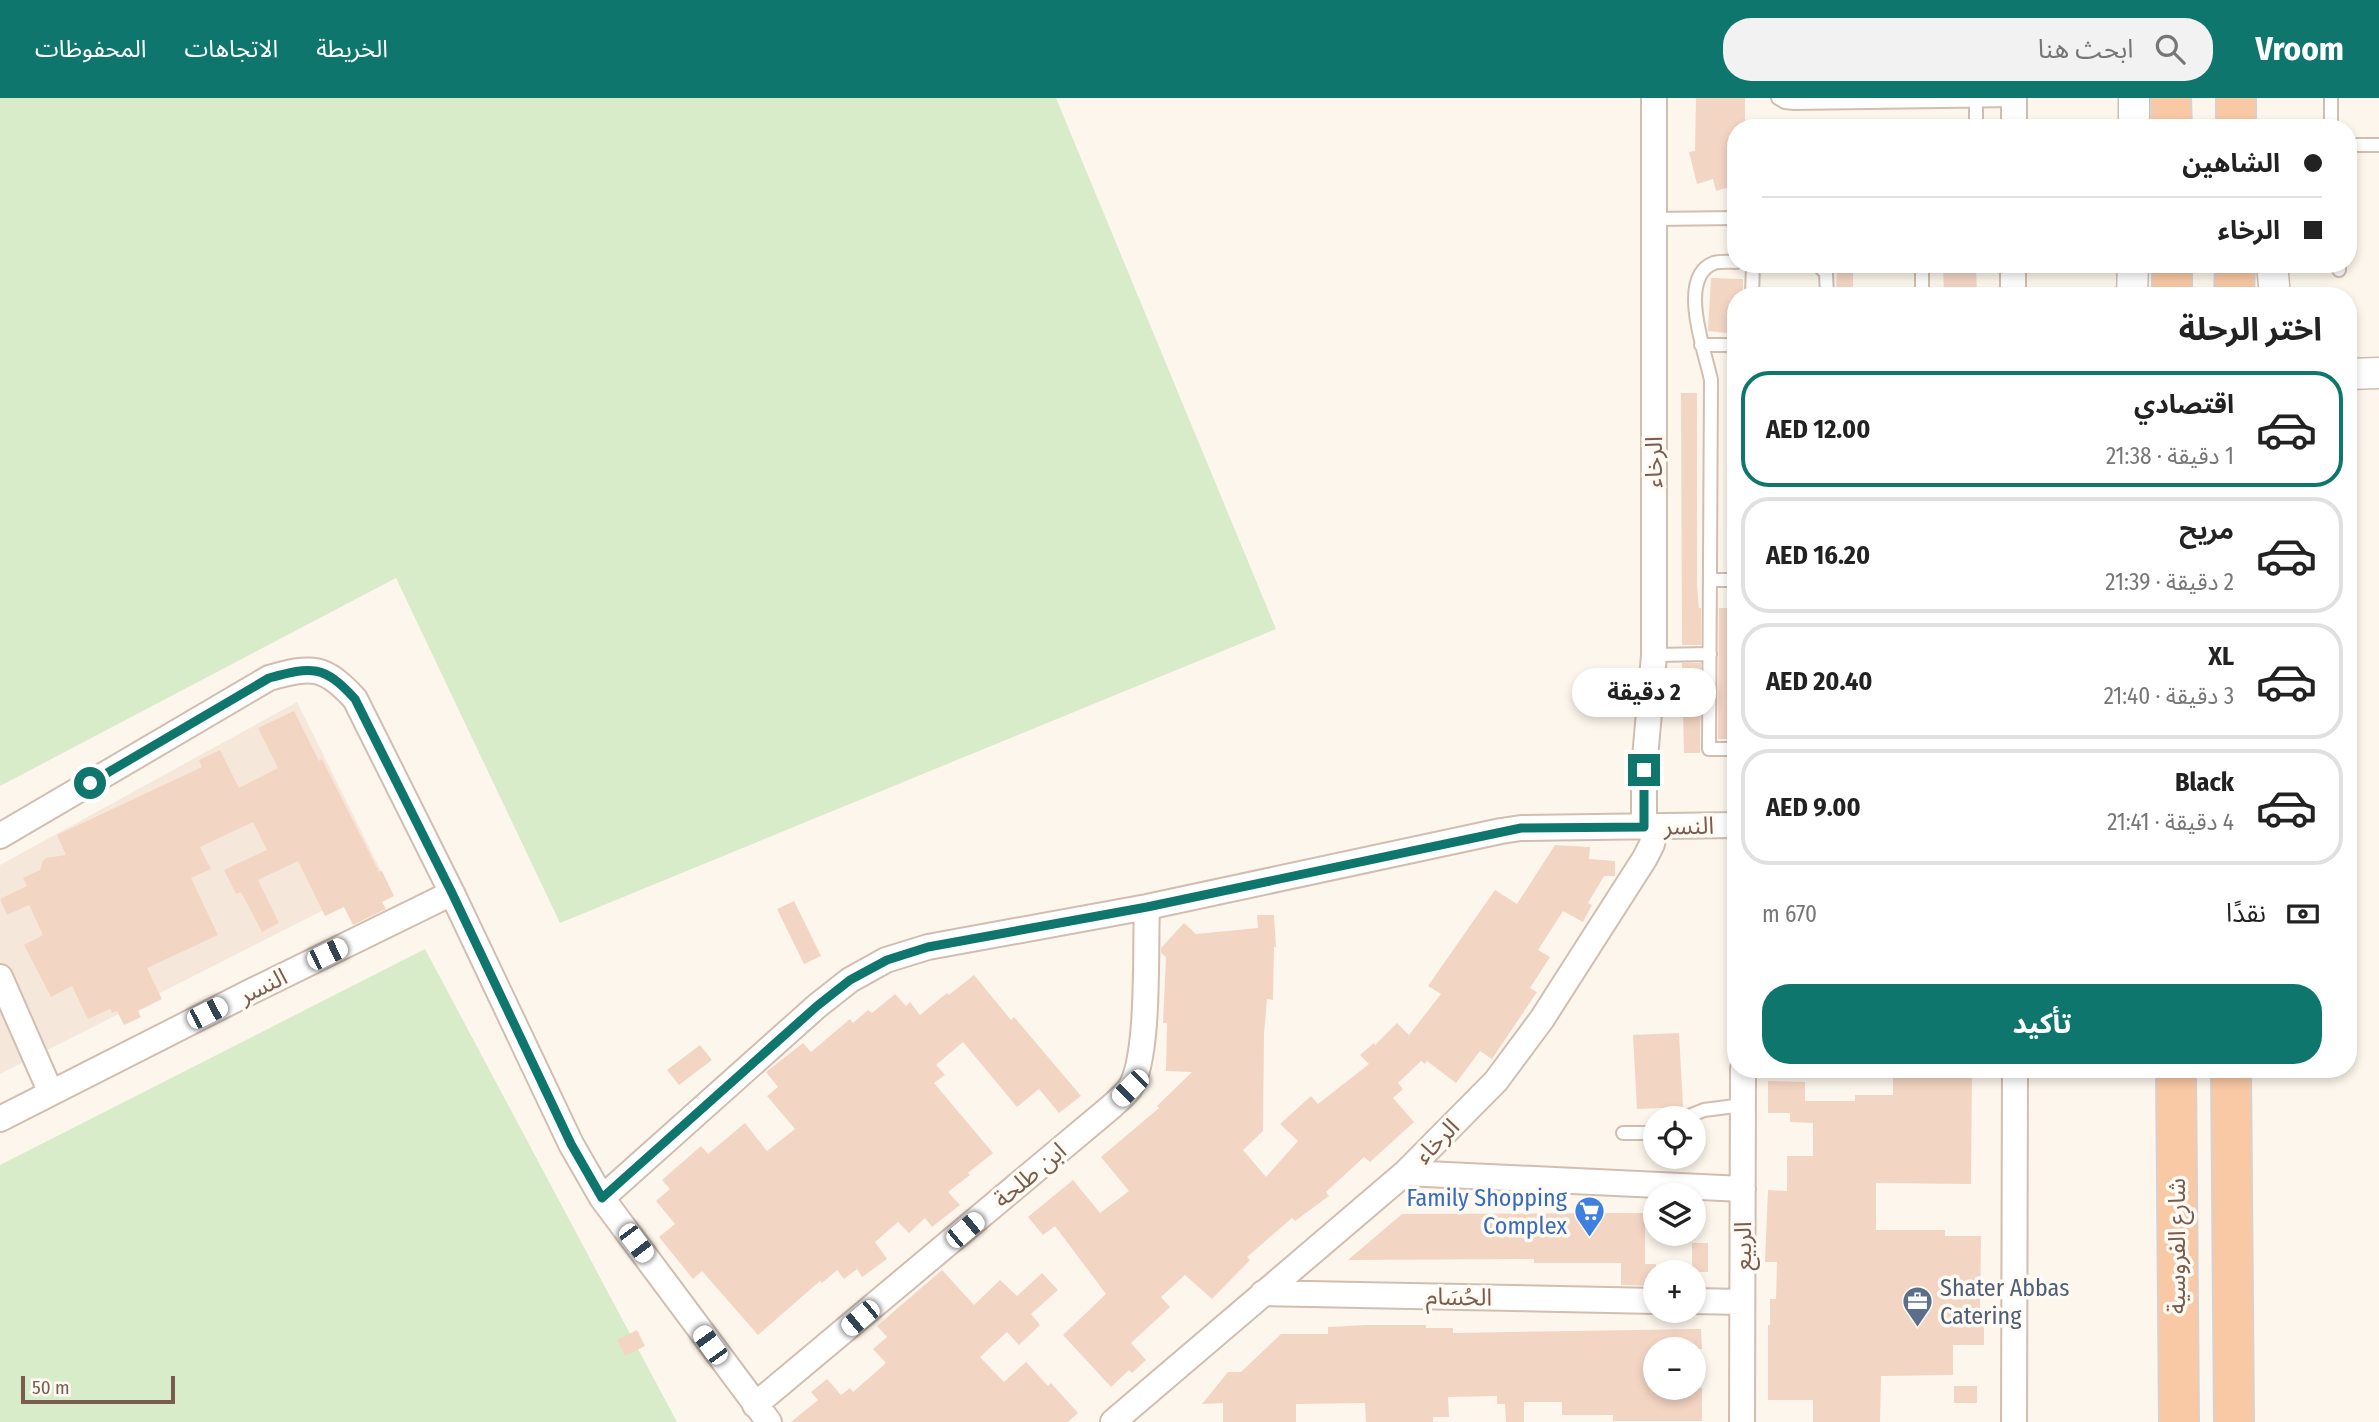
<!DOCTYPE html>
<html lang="ar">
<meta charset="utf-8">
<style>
:root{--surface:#fff;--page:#f2f2f2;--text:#222;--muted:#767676;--line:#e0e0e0;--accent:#0f766e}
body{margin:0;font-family:"Fira Sans Condensed","Noto Sans Arabic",sans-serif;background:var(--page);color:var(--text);direction:rtl;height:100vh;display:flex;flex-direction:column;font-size:26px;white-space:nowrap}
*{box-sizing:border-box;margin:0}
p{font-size:23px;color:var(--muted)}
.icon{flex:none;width:38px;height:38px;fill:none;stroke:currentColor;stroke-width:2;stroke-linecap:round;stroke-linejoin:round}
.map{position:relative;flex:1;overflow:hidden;direction:ltr}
.side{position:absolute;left:1727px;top:189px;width:630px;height:791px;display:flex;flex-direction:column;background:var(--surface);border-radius:28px;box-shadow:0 4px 10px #0003;direction:rtl}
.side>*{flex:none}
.guide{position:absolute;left:1727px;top:21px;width:630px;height:154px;border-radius:28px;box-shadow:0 4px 10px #0003;direction:rtl;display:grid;align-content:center;height:154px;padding:0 35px;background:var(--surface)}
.fabs{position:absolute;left:1643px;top:1008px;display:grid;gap:14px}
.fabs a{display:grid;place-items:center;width:63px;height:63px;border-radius:50%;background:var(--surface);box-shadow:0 4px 10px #0003;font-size:35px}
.scale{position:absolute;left:21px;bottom:18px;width:154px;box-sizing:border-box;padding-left:7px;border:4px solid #7a5c4d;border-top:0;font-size:19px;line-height:24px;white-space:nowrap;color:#7a5c4d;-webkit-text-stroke:5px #fffaf3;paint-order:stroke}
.end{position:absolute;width:32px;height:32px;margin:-16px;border:9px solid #0f766e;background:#fff;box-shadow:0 0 0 4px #fff}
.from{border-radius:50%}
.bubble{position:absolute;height:49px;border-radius:24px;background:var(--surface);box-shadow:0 4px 10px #0003;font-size:23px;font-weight:700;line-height:49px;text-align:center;direction:rtl}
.car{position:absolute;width:21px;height:42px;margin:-21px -10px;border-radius:9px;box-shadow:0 0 5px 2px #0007;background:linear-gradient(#fff 24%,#345 0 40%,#fff 0 76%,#345 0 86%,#fff 0)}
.guide b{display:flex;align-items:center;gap:24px;height:66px;font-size:26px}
.guide b+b{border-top:2px solid var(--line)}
.guide i{width:18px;height:18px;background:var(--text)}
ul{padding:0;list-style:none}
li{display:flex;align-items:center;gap:21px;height:116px;margin:0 14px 10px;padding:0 21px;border:4px solid var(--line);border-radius:28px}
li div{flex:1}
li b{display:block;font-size:26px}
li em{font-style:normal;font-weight:700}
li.on{border-color:var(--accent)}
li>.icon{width:63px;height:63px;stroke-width:1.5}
h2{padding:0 35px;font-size:32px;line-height:84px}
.pay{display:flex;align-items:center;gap:18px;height:77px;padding:0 35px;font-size:26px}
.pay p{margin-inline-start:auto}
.cta{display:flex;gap:14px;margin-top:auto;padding:14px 35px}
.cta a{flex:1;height:80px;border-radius:28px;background:var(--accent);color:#fff;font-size:28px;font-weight:700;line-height:80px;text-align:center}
header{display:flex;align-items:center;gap:42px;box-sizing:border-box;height:98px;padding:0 35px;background:var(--accent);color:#fff}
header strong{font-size:33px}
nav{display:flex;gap:38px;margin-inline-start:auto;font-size:24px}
.search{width:490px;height:63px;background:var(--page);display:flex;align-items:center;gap:18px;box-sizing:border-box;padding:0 24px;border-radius:28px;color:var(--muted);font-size:26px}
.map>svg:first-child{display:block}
.residential{fill:#f5e8da}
.green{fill:#d8ecc9}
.building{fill:#f3d5c3}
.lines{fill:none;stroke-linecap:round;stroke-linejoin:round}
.service-casing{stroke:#d1beb0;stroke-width:16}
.minor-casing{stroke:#d1beb0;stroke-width:28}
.tertiary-casing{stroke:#d1beb0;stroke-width:33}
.trunk-casing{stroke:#dad1cd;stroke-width:42}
.service{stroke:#fff;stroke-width:12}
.minor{stroke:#fff;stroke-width:24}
.tertiary{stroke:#fff;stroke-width:30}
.trunk{stroke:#f9c8a4;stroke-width:38}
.route{stroke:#0f766e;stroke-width:9}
.labels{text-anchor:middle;stroke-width:7;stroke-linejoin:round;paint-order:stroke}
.street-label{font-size:24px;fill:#7a5c4d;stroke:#fffaf3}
.shop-label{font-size:24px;fill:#366cbe;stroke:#fffaf3;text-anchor:end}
.service-label{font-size:24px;fill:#4e5e75;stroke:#fffaf3;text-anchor:start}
</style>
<header>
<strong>Vroom</strong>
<div class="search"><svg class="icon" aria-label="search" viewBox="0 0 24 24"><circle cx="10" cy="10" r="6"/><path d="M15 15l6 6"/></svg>ابحث هنا</div>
<nav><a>الخريطة</a><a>الاتجاهات</a><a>المحفوظات</a></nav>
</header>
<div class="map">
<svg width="2379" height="1324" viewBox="0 0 2379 1324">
<rect width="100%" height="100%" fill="#fdf6ec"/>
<path class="residential" d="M297 604 385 781 0 976V767Z"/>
<path class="green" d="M0 0H1056L1276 531 560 825 396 480 0 688Z
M425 851 677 1324H0V1067Z"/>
<path class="building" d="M1696 0H1745V30H1736V87L1716 93 1713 81 1697 86 1689 54 1695 53Z
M1837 166H1853V198H1836Z
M1943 166H1976L1977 198H1944Z
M1711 180 1743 181V198H1736V236L1708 233Z
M1681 295H1697V486L1699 510H1701V547H1682Z
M1719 510H1736V641H1718Z
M1682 565H1701L1700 655H1684Z
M294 613 319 663 322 661 379 774 382 773 394 798 382 804 386 811 353 827 344 809 325 818 298 763 258 782 279 825 262 834 241 794 236 796 224 772 267 752 253 724 200 749 211 771 191 780 218 837 147 870 162 901 138 913 141 919 124 927 117 913 112 915 110 911 88 921 72 888 51 899 24 847 43 837 29 807 7 817 0 801 27 788 23 780 40 772 43 763 46 760 66 757 57 737 202 669 199 662 220 652 239 690 278 670 258 630Z
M1555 747 1590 749 1589 761 1615 763V778H1604L1588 805 1592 807 1583 824 1563 813 1538 852 1550 859 1530 890 1537 894 1492 961 1480 953 1456 985 1427 963 1425 966 1421 963 1398 985 1403 991 1393 1000 1414 1024 1370 1064 1364 1059 1326 1094 1329 1098 1295 1123 1292 1120 1247 1159 1250 1162 1212 1201 1185 1177 1161 1199 1170 1209 1131 1245 1146 1262 1132 1275 1129 1272 1111 1289 1063 1237 1106 1196 1055 1128 1043 1137 1028 1119 1073 1082 1100 1115 1129 1093 1101 1059 1159 1010 1157 1008 1192 974 1166 973 1167 925H1163L1166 859 1161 855V850L1184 825 1196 836 1258 830 1257 817H1274L1276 849H1274L1273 902 1267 901 1264 936 1263 1033 1243 1052 1266 1079 1298 1043 1280 1026 1311 998 1318 1006 1369 966 1360 957 1374 945 1375 947 1397 925 1409 937 1441 896 1428 888 1495 792 1517 806Z
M794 803 821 858 804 866 777 811Z
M974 877 1011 922 1014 919 1081 998 1059 1015 1039 991 1017 1009 963 944 936 967 945 977 934 985 993 1055 968 1075 970 1077 948 1094 960 1107 932 1129 925 1120 909 1135 898 1124 875 1144 887 1161 862 1179 857 1171 844 1181 837 1172 822 1185 820 1183 758 1237 702 1173 693 1181 659 1139 675 1126 656 1103 670 1091 662 1082 701 1048 708 1056 745 1025 767 1053 795 1031 767 998 778 989 766 974 803 945 811 954 850 921 853 925 868 912 872 915 895 896 906 908 910 904 920 917 947 895 949 897Z
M1679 935 1683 1009 1637 1011 1633 937Z
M700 947 712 962 679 987 667 972Z
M1893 971H1972L1971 1086 1876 1085V1132H1945V1138H1981L1980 1215H1984V1247H1953V1277L1881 1278 1880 1324H1813V1302H1768V1227H1770V1201H1776L1777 1164H1765L1768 1092 1787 1093V1058H1813V1025L1790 1024V1015H1768V983L1805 984V1003H1855V997H1893Z
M1645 1115V1166H1656V1188L1621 1187V1165H1534V1161L1348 1162 1402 1116Z
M1692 1145H1708V1174H1692Z
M942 1172 974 1207 1000 1182 1017 1198 1042 1175 1058 1192 1031 1216 1040 1227 1019 1247 1007 1234 980 1259 1004 1284 1026 1264 1048 1288 1051 1285 1078 1315 1068 1324H791L818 1302 811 1294 827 1281 841 1297 850 1290 853 1294 886 1265 873 1251 887 1239 877 1228Z
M1366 1227H1426V1230H1453V1235L1701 1231 1702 1251H1656V1290H1702V1323H1613V1317H1562V1304H1524V1324H1506L1505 1306H1497V1298L1448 1299 1449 1319H1433V1324H1366L1365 1305 1296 1306V1324H1223V1305L1202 1306 1228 1274H1241L1281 1236H1328V1229Z
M637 1232 645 1248 625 1258 617 1242Z
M1954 1288H1977V1305H1954Z"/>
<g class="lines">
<defs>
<path id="service" d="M1778 0 1785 4 1794 5 2014 2
M2331 0V30
M1976 30V2
M2348 47H2379
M1655 121 1736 120
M1736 164C1729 164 1721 163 1714 165 1676 179 1706 256 1711 282L1709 651H1736
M1817 166 1826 175 1827 198
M1922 166V198
M2339 166V172
M1752 198 1753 166
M1701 247H1736
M1710 482H1736
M1654 557 1710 556
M1684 1020 1704 1012 1743 1007
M1623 1035H1656"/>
<path id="minor" d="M2014 30V0
M2013 198V166
M1644 729V672L1654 557V0
M0 738 269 580C312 568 324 567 355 601L452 795 571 1046 602 1100 769 1324
M0 879 51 995
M0 1021 252 893 452 795
M1405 1075 1743 1091
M602 1100 817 908 850 882 886 862 928 849 1147 809 1501 733 1521 730 1736 727
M1263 1195 1656 1203
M1694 1203 1742 1204
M755 1307 1111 1009C1117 1003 1125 997 1130 990 1150 959 1145 850 1147 809
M1113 1324 1405 1075 1496 983 1542 921 1645 760 1652 746 1655 728
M1742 1324 1743 971
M2014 1324 2015 971"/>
<path id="tertiary" d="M2134 30V0
M2272 166 2275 198
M2132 198 2133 166
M2348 276 2379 275"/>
<path id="trunk" d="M2171 0 2172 30
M2236 30V0
M2172 198V166
M2234 198 2235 166
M2176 971 2179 1324
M2231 971 2234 1324"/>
</defs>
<use href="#service" class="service-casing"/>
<use href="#minor" class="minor-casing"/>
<use href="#tertiary" class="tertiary-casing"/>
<use href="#trunk" class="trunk-casing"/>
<use href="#service" class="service"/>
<use href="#minor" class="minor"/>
<use href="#tertiary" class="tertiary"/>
<use href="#trunk" class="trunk"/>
</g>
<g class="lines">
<path class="route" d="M90 685 269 580C312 568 324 567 355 601L452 795 571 1046 602 1100 817 908 850 882 887 862 928 849 1147 809 1521 730 1644 729V672"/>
</g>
<defs>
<symbol id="supermarket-pin" viewBox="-11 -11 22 30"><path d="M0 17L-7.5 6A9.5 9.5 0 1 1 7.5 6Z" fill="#3f7fe0" stroke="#fffaf3"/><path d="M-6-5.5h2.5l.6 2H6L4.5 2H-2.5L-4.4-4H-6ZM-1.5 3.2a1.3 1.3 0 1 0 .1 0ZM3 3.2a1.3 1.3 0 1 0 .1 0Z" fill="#fff"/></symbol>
<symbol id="office-pin" viewBox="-11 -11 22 30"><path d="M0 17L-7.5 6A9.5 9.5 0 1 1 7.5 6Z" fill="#5c6f8a" stroke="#fffaf3"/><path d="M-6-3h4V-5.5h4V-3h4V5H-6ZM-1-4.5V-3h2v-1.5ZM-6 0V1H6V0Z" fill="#fff"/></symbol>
</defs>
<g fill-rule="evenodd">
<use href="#supermarket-pin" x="1572" y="1096" width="35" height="47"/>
<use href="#office-pin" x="1900" y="1186" width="35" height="47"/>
</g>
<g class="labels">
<g class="street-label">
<text transform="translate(1654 364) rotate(-90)" y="8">الرخاء</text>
<text transform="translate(1689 728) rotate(-1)" y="8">النسر</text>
<text transform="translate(263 888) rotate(-26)" y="8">النسر</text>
<text transform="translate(1437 1043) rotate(-45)" y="8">الرخاء</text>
<text transform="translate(1030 1077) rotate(-40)" y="8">ابن طلحة</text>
<text transform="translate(1743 1148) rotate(-90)" y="8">الربيع</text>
<text transform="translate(2177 1148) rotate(-90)" y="8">شارع الفروسية</text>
<text transform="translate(1459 1199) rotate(1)" y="8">الحُسَام</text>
</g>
<g class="shop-label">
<text x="1567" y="1108">Family Shopping<tspan x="1567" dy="28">Complex</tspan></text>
</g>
<g class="service-label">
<text x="1940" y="1198">Shater Abbas<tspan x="1940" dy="28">Catering</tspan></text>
</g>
</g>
</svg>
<div class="fabs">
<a><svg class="icon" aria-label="locate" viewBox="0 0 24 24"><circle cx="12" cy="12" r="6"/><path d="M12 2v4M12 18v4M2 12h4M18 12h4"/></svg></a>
<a><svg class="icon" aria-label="layers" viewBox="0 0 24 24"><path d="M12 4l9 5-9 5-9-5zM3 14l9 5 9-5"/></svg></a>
<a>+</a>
<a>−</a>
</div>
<div class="scale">50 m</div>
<i class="end from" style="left:90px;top:685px"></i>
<i class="end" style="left:1644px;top:672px"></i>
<div class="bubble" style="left:1572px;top:570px;width:144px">2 دقيقة</div>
<i class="car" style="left:327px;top:856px;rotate:64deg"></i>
<i class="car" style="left:207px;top:915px;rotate:63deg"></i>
<i class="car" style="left:1130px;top:990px;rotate:225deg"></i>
<i class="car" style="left:965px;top:1132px;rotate:50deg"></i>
<i class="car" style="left:636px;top:1145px;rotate:143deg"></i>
<i class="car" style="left:860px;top:1220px;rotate:230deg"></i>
<i class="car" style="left:710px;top:1247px;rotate:324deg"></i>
<div class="guide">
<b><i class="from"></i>الشاهين</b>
<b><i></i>الرخاء</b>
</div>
<section class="side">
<h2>اختر الرحلة</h2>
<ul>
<li class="on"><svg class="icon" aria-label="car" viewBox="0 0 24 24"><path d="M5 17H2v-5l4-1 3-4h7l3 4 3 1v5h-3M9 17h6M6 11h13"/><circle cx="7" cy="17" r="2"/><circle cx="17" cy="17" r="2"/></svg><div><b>اقتصادي</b><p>1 دقيقة · 21:38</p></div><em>AED 12.00</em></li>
<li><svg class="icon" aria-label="car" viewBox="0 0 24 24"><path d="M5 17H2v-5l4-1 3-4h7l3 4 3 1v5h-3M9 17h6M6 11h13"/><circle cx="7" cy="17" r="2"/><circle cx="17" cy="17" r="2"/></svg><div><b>مريح</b><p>2 دقيقة · 21:39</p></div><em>AED 16.20</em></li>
<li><svg class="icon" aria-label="car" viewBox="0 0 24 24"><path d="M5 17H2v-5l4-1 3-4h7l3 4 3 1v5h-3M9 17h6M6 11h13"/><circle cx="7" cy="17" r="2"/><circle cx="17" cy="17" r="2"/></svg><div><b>XL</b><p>3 دقيقة · 21:40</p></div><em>AED 20.40</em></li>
<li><svg class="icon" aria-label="car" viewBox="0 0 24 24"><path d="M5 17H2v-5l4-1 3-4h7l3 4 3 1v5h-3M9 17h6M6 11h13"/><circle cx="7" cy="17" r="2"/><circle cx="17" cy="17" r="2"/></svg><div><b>Black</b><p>4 دقيقة · 21:41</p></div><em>AED 9.00</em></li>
</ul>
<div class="pay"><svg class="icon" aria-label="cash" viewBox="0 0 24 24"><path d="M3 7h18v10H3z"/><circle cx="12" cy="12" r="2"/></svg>نقدًا<p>670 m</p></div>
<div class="cta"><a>تأكيد</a></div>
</section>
</div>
